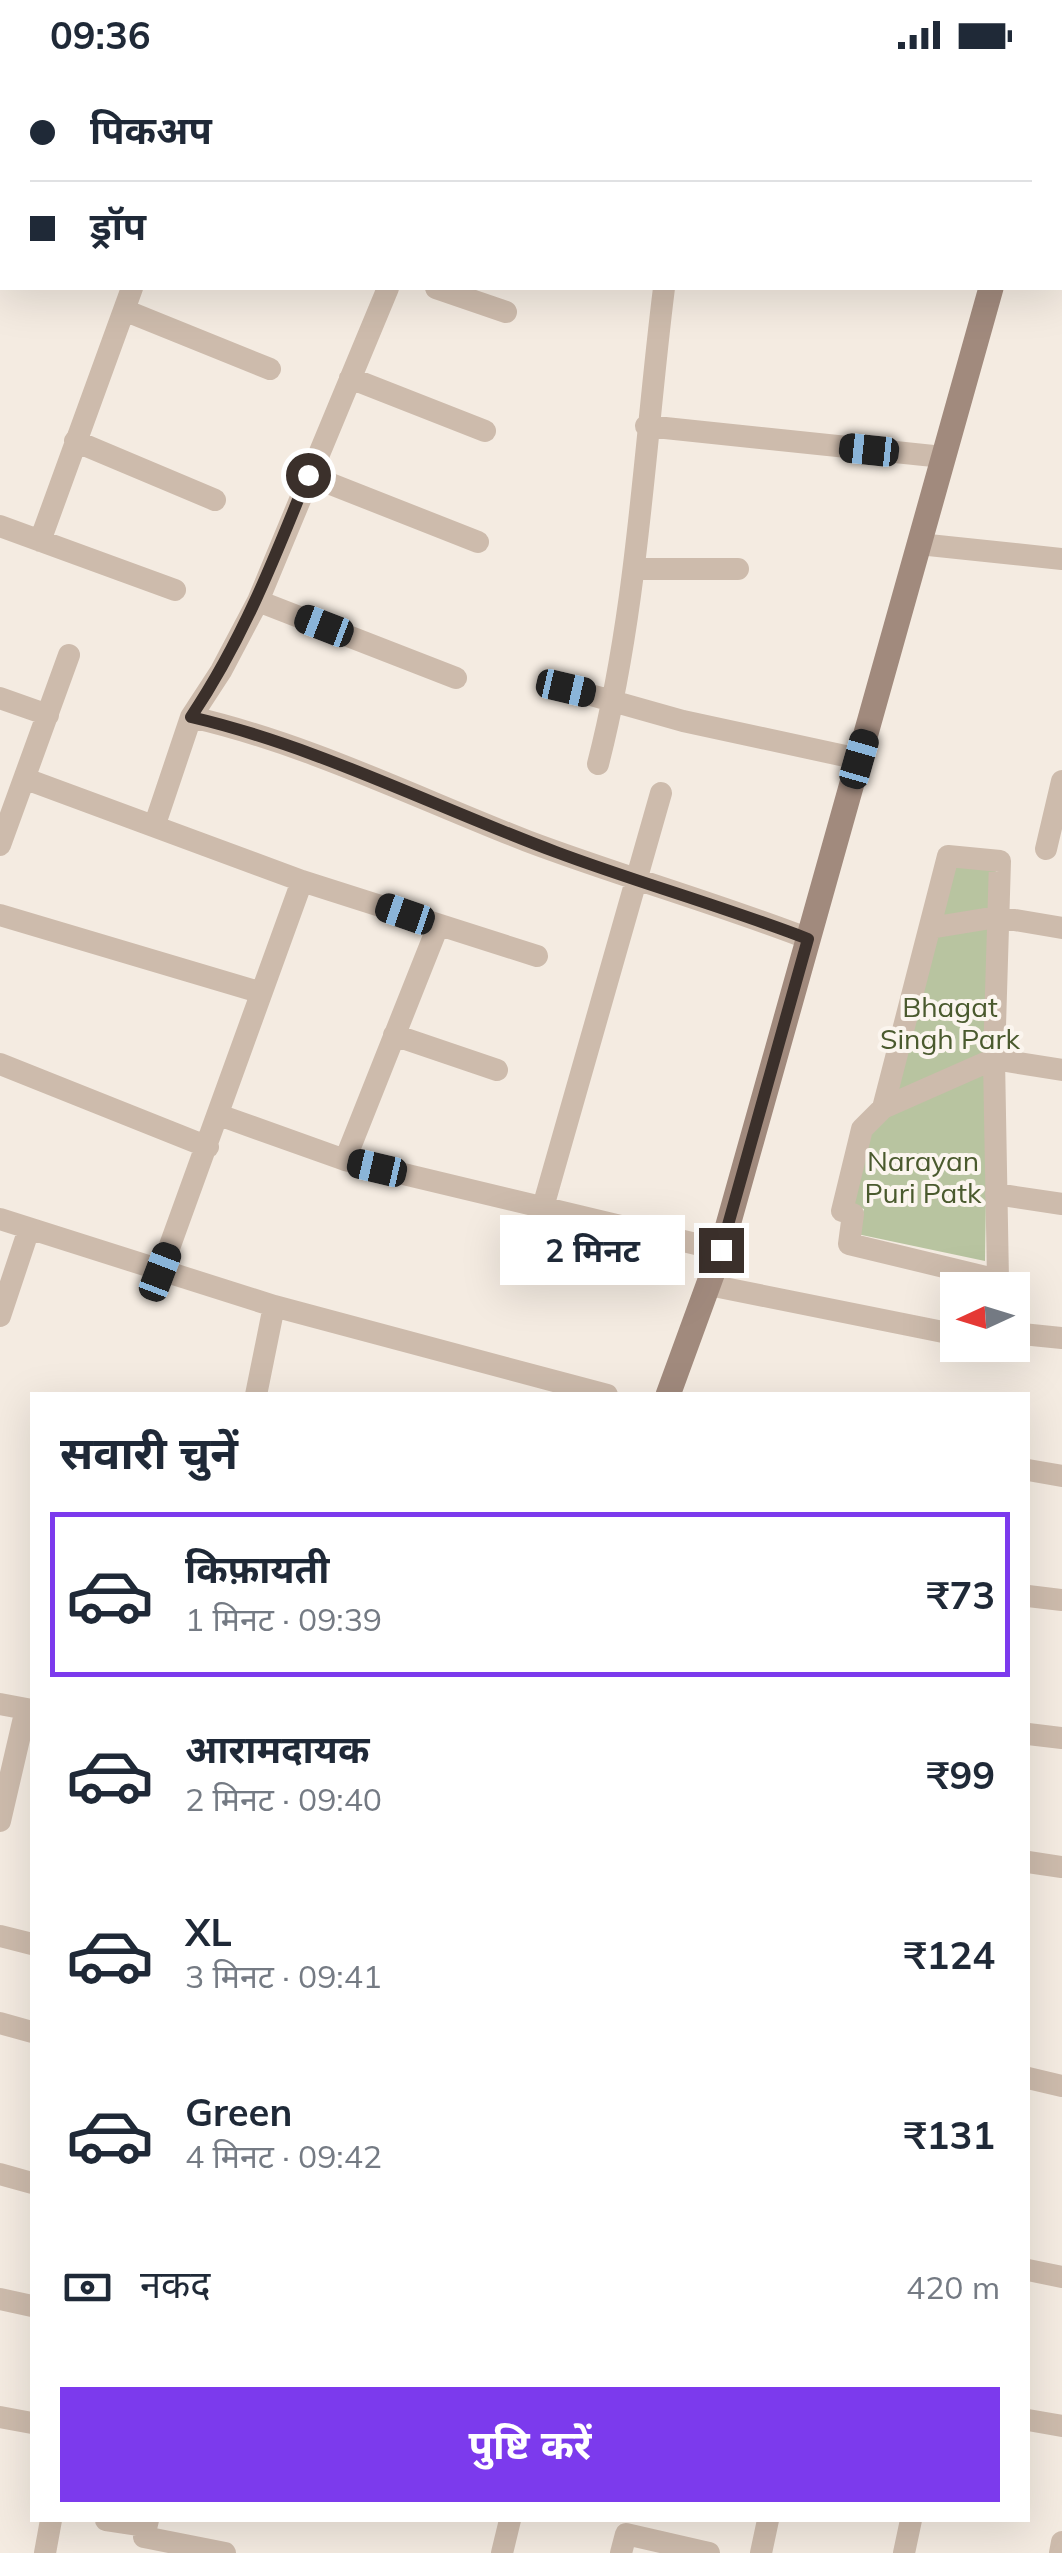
<!DOCTYPE html>
<html lang="hi">
<meta charset="utf-8">
<style>
:root{--surface:#fff;--page:#f2f2f3;--text:#1f2937;--muted:#747a83;--line:#e0e1e3;--accent:#7c3aed}
body{margin:0;font-family:Mulish,"Noto Sans Devanagari",sans-serif;background:var(--page);color:var(--text);height:100vh;display:flex;flex-direction:column;font-size:38px;white-space:nowrap}
*{box-sizing:border-box;margin:0}
p{font-size:32px;color:var(--muted)}
.icon{flex:none;width:55px;height:55px;fill:none;stroke:currentColor;stroke-width:2;stroke-linecap:round;stroke-linejoin:round}
.map{position:relative;flex:1;overflow:hidden}
.side{position:absolute;left:30px;top:1322px;width:1000px;height:1130px;display:flex;flex-direction:column;background:var(--surface);border-radius:0px;box-shadow:0 10px 40px #0002}
.side>*{flex:none}
.banner{position:absolute;left:0px;top:0px;width:1062px;height:220px;box-shadow:0 10px 40px #0002;display:grid;align-content:center;height:220px;padding:0 30px;background:var(--surface)}
.needle{width:65px;rotate:266deg}
.controls{position:absolute;left:940px;top:1202px;display:grid;gap:20px}
.controls a{display:grid;place-items:center;width:90px;height:90px;border-radius:0px;background:var(--surface);box-shadow:0 10px 40px #0002;font-size:50px}
.end{position:absolute;width:45px;height:45px;margin:-22px;border:12px solid #3b302b;background:#fff;box-shadow:0 0 0 5px #fff}
.from{border-radius:50%}
.bubble{position:absolute;height:70px;border-radius:0px;background:var(--surface);box-shadow:0 10px 40px #0002;font-size:32px;font-weight:700;line-height:70px;text-align:center}
.car{position:absolute;width:30px;height:60px;margin:-30px -15px;border-radius:12px;box-shadow:0 0 8px 2px #0007;background:linear-gradient(#222 24%,#8ab4d8 0 40%,#222 0 76%,#8ab4d8 0 86%,#222 0)}
.banner b{display:flex;align-items:center;gap:35px;height:95px;font-size:38px}
.banner b+b{border-top:2px solid var(--line)}
.banner i{width:25px;height:25px;background:var(--text)}
ul{padding:0;list-style:none}
li{display:flex;align-items:center;gap:30px;height:165px;margin:0 20px 15px;padding:0 10px;border:5px solid transparent;border-radius:0px}
li div{flex:1}
li b{display:block;font-size:38px}
li em{font-style:normal;font-weight:700}
li.on{border-color:var(--accent)}
li>.icon{width:90px;height:90px;stroke-width:1.5}
h2{padding:0 30px;font-size:45px;line-height:120px}
.pay{display:flex;align-items:center;gap:25px;height:110px;padding:0 30px;font-size:38px}
.pay p{margin-inline-start:auto}
.button{display:flex;gap:20px;margin-top:auto;padding:20px 30px}
.button a{flex:1;height:115px;border-radius:0px;background:var(--accent);color:#fff;font-size:40px;font-weight:700;line-height:115px;text-align:center}
.status{display:flex;justify-content:space-between;align-items:center;height:70px;padding:0 50px;background:var(--surface);direction:ltr}
.status svg{height:28px;fill:currentColor}
.map>svg:first-child{display:block}
.green{fill:#b8c4a0}
.lines{fill:none;stroke-linecap:round;stroke-linejoin:round}
.street{stroke:#cdbbac;stroke-width:22}
.secondary{stroke:#a18a7d;stroke-width:25}
.route{stroke:#3b302b;stroke-width:12}
.labels{text-anchor:middle;stroke-width:8;stroke-linejoin:round;paint-order:stroke}
.park-label{font-size:28px;fill:#4a5a2e;stroke:#fbf5ee}
</style>
<div class="status"><b>09:36</b><svg viewBox="0 0 49 12"><path d="M0 12V9h3v3zM5 12V6h3v6zM10 12V3h3v9zM15 12V0h3v12zM26 1h20v11H26zM47 4h2v5h-2z"/></svg></div>
<div class="map">
<svg width="1062" height="2483" viewBox="0 0 1062 2483">
<rect width="100%" height="100%" fill="#f4ebe1"/>
<path class="green" d="M953 793 996 798 986 984 892 1023Z
M988 996 985 1191 857 1164 864 1139 848 1134 869 1062 888 1043Z"/>
<g class="lines">
<path class="street" d="M279 0 292 2
M207 2 208 0
M417 2 418 0
M817 2 818 0
M1060 198 1062 199
M436 218 506 242
M124 240 270 299
M350 308 485 361
M646 356 943 387
M75 371 215 430
M308 405 478 472
M0 456 175 520
M40 471 132 218
M919 474 1062 489
M635 499H738
M258 531 456 608
M566 618 683 651 859 689
M0 628 48 645
M191 647C306 673 417 728 527 771 620 806 716 833 809 869
M598 694C638 538 644 377 664 218
M26 709 302 811 537 886
M155 754 191 647 221 601 258 531 388 218
M0 775 69 585
M1046 779 1062 711
M0 845 259 922
M930 858 997 847 1062 858
M394 965 497 1000
M0 994 208 1077
M883 1038 948 786 1000 791 994 989 998 1210 849 1174 853 1144 842 1141 862 1059 883 1038 994 989 1062 1000
M219 1045 345 1090 721 1180
M345 1090 438 856
M996 1124 1062 1134
M543 1137 661 723
M0 1149 274 1236 607 1325
M160 1203 302 811
M709 1215 958 1265
M0 1246 29 1159
M1012 1263 1062 1268
M256 1325 274 1236
M1028 1400 1062 1406
M1028 1526 1062 1530
M0 1634 32 1640
M1028 1664 1062 1668
M0 1751 26 1639
M1028 1792 1062 1797
M0 1866 32 1874
M0 1953 32 1962
M1028 2008 1062 2016
M0 2104 32 2113
M1028 2200 1062 2207
M0 2229 32 2236
M0 2347 32 2353
M1028 2350 1062 2356
M106 2450 146 2456
M148 2450 144 2467 225 2483
M45 2483 51 2450
M502 2483 510 2450
M621 2483 626 2464 709 2483
M761 2483 768 2450
M904 2483 911 2450
M1060 2483 1062 2472"/>
<path class="secondary" d="M26 2 27 0
M1050 2 1051 0
M0 74 2 67
M668 1325 721 1180 991 218"/>
</g>
<g class="lines">
<path class="route" d="M308 405C274 490 242 571 191 647 316 676 435 737 556 782 639 813 725 837 808 869L721 1180"/>
</g>
<g class="labels">
<g class="park-label">
<text x="950" y="947">Bhagat<tspan x="950" dy="32">Singh Park</tspan></text>
<text x="923" y="1101">Narayan<tspan x="923" dy="32">Puri Patk</tspan></text>
</g>
</g>
</svg>
<div class="controls">
<a><svg class="needle" viewBox="-14 -14 28 28"><path d="M0-13l5 13h-10z" fill="#e53935"/><path d="M0 13l5-13h-10z" fill="#747a83"/></svg></a>
</div>
<i class="end from" style="left:308px;top:405px"></i>
<i class="end" style="left:721px;top:1180px"></i>
<div class="bubble" style="left:500px;top:1145px;width:185px">2 मिनट</div>
<i class="car" style="left:869px;top:380px;rotate:276deg"></i>
<i class="car" style="left:324px;top:556px;rotate:291deg"></i>
<i class="car" style="left:566px;top:618px;rotate:103deg"></i>
<i class="car" style="left:859px;top:689px;rotate:16deg"></i>
<i class="car" style="left:405px;top:844px;rotate:289deg"></i>
<i class="car" style="left:377px;top:1098px;rotate:283deg"></i>
<i class="car" style="left:160px;top:1202px;rotate:21deg"></i>
<div class="banner">
<b><i class="from"></i>पिकअप</b>
<b><i></i>ड्रॉप</b>
</div>
<section class="side">
<h2>सवारी चुनें</h2>
<ul>
<li class="on"><svg class="icon" aria-label="car" viewBox="0 0 24 24"><path d="M5 17H2v-5l4-1 3-4h7l3 4 3 1v5h-3M9 17h6M6 11h13"/><circle cx="7" cy="17" r="2"/><circle cx="17" cy="17" r="2"/></svg><div><b>किफ़ायती</b><p>1 मिनट · 09:39</p></div><em>₹73</em></li>
<li><svg class="icon" aria-label="car" viewBox="0 0 24 24"><path d="M5 17H2v-5l4-1 3-4h7l3 4 3 1v5h-3M9 17h6M6 11h13"/><circle cx="7" cy="17" r="2"/><circle cx="17" cy="17" r="2"/></svg><div><b>आरामदायक</b><p>2 मिनट · 09:40</p></div><em>₹99</em></li>
<li><svg class="icon" aria-label="car" viewBox="0 0 24 24"><path d="M5 17H2v-5l4-1 3-4h7l3 4 3 1v5h-3M9 17h6M6 11h13"/><circle cx="7" cy="17" r="2"/><circle cx="17" cy="17" r="2"/></svg><div><b>XL</b><p>3 मिनट · 09:41</p></div><em>₹124</em></li>
<li><svg class="icon" aria-label="car" viewBox="0 0 24 24"><path d="M5 17H2v-5l4-1 3-4h7l3 4 3 1v5h-3M9 17h6M6 11h13"/><circle cx="7" cy="17" r="2"/><circle cx="17" cy="17" r="2"/></svg><div><b>Green</b><p>4 मिनट · 09:42</p></div><em>₹131</em></li>
</ul>
<div class="pay"><svg class="icon" aria-label="cash" viewBox="0 0 24 24"><path d="M3 7h18v10H3z"/><circle cx="12" cy="12" r="2"/></svg>नकद<p>420 m</p></div>
<div class="button"><a>पुष्टि करें</a></div>
</section>
</div>
